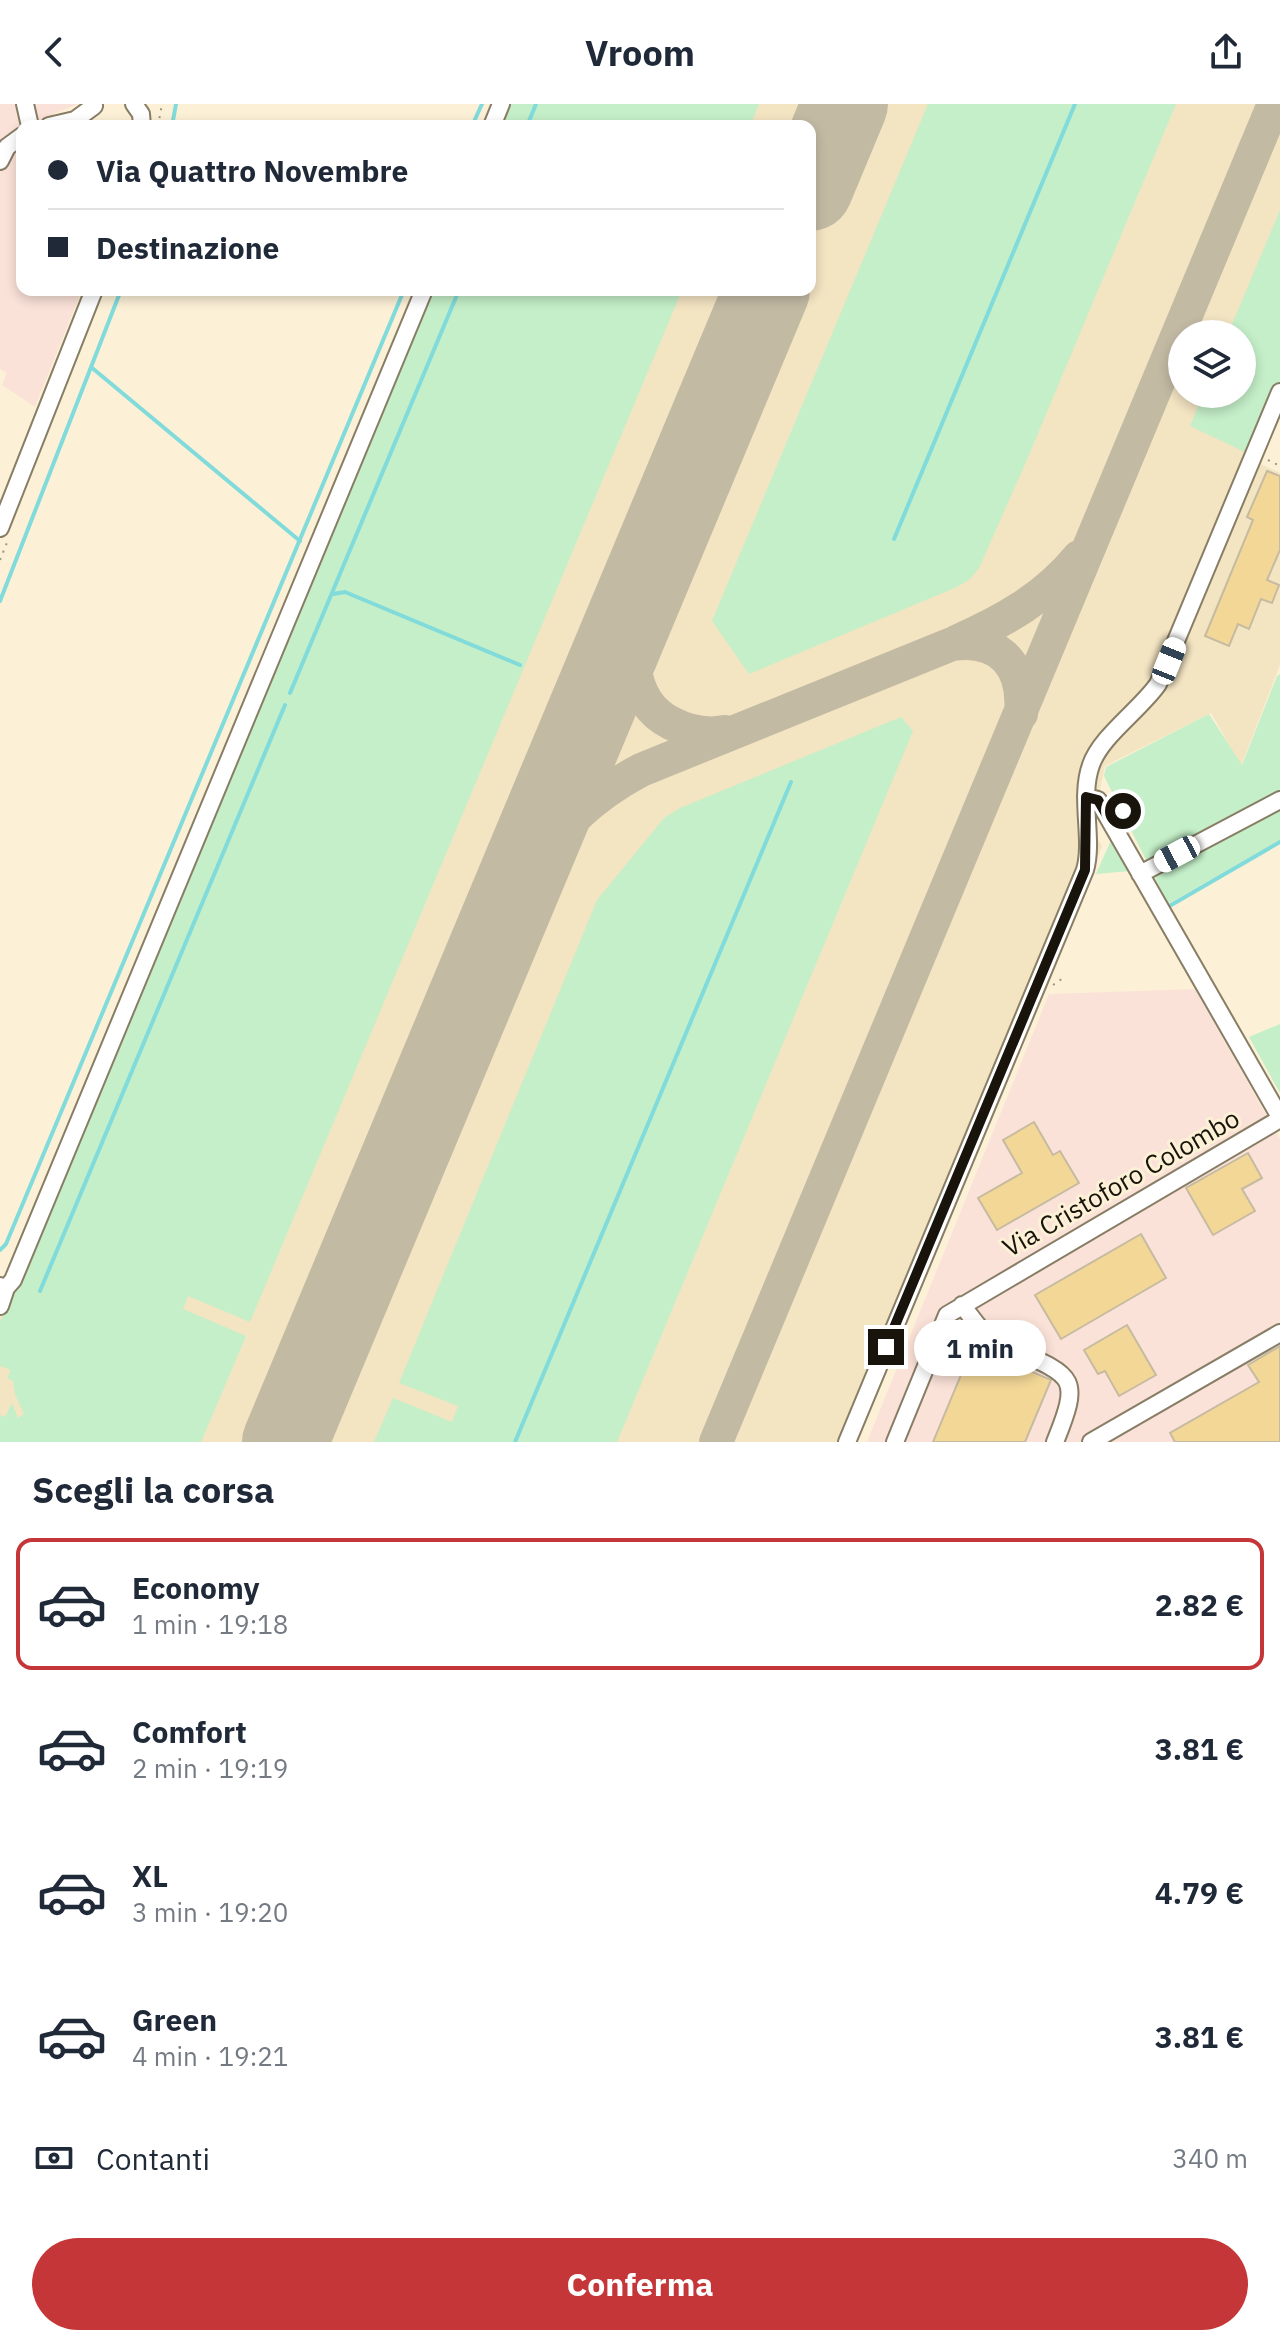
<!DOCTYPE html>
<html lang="it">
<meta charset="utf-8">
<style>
:root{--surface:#fff;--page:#f2f2f3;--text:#1f2937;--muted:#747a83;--line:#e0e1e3;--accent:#c53638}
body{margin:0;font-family:"IBM Plex Sans",sans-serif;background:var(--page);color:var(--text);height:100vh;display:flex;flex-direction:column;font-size:30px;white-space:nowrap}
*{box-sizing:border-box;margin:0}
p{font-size:26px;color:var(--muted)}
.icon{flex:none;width:44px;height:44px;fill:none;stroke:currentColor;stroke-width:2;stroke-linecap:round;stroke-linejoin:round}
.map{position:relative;height:1338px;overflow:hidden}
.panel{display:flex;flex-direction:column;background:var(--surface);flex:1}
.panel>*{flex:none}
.hud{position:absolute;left:16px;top:16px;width:800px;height:176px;border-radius:16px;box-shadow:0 4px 12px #0003;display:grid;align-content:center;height:176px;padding:0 32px;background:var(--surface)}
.buttons{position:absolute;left:1168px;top:216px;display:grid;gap:16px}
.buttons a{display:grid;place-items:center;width:88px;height:88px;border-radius:50%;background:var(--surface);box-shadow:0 4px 12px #0003;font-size:40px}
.end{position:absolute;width:36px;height:36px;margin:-18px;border:10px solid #18140b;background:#fff;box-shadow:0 0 0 4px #fff}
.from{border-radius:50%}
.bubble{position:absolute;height:56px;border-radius:28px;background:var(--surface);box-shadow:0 4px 12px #0003;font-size:26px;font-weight:700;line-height:56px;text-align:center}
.car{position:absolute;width:24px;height:48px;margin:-24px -12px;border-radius:10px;box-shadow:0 0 6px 2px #0007;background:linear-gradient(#fff 24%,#345 0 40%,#fff 0 76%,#345 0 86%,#fff 0)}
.hud b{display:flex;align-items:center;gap:28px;height:76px;font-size:30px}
.hud b+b{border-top:2px solid var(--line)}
.hud i{width:20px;height:20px;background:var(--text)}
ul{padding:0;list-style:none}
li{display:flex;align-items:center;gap:24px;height:132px;margin:0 16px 12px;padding:0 16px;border:4px solid transparent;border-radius:16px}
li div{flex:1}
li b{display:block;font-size:30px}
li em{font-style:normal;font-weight:700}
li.active{border-color:var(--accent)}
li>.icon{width:72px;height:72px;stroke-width:1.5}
h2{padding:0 32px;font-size:36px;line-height:96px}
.pay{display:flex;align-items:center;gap:20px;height:88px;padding:0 32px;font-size:30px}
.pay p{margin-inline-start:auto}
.action{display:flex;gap:16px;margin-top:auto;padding:16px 32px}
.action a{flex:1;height:92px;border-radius:48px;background:var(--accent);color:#fff;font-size:32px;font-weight:700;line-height:92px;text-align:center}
header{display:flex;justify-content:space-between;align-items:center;height:104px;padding:0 32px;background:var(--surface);font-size:36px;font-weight:700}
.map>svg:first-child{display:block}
.built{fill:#f3e4c2;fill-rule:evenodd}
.industrial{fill:#fae2d8}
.green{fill:#c4efc8}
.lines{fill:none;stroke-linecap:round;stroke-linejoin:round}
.stream{stroke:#81dbdb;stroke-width:4}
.taxiway{stroke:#c3baa4;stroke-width:34}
.runway{stroke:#c3baa4;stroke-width:86}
.building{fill:#f3d797;stroke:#c6bba1;stroke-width:2}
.minor-casing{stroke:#887d65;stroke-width:20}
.path{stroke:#9e9682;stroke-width:2;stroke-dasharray:2 6;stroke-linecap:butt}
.minor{stroke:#fff;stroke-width:16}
.route{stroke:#18140b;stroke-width:10}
.labels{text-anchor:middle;stroke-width:6;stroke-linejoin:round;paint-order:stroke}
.street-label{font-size:26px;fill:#18140b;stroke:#fcf1d6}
</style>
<header><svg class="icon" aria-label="back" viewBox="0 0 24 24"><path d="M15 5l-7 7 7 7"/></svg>Vroom<svg class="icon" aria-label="share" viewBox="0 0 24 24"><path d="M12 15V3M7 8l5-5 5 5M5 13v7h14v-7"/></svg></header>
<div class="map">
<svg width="1280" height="1338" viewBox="0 0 1280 1338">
<rect width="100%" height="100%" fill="#fcf1d6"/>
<path class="built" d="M494 0H1280V307L1258 359 1280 369V561L1241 662 1211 609 1105 662 1092 725 1102 742 855 1338H0V1172L5 1175 416 186H810V22H485ZM1182 230H1242V290H1182Z"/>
<path class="industrial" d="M0 0H78L53 10V22H22V186H82L35 303 2 281 7 269 0 265Z
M1195 885 1280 1035V1338H867L1049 890Z"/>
<path class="green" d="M509 0H759L750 22H500Z
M928 0H1176L1026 358 979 464 970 475 957 483 749 570 712 517Z
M1280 106V277L1249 350 1190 322 1203 290H1242V230H1228Z
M431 186H682L250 1218 188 1192 183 1205 246 1232 201 1338H0V1311L5 1313 12 1299 18 1314 24 1310 15 1290 13 1277 7 1274 11 1266 0 1262V1218Z
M1280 570V736L1168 800 1104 672 1106 663 1209 610 1242 661 1277 572Z
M901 613 913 627 617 1338H374L393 1294 452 1318 458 1302 399 1279 597 796 664 714 680 704Z
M1111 736 1130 767 1096 770Z
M1280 920V989L1249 933Z"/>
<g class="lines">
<path class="stream" d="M172 22 176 0
M472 22 482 0
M527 22 536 0
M91 263 300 437
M894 435 1075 0
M333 490 345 488 520 561
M0 497 121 186
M290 589 459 186
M1166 804 1280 738
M0 1146 6 1140 404 186
M40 1187 285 601
M515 1338 791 678"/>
<path class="taxiway" d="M638 494C632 538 624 595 671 619 688 628 706 632 725 628
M956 538C1004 517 1045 494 1079 453
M519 779C555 730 586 695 641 666L952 540C1002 533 1025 564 1021 610
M716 1338 1274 0"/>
<path class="runway" d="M810 84 845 0
M285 1338 767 186"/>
</g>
<path class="building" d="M1267 367 1280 372V446L1267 476 1279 481 1272 499 1261 495 1249 525 1238 520 1229 542 1205 532 1253 416 1247 413Z
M1034 1018 1053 1051 1060 1047 1079 1079 997 1126 978 1094 1022 1069 1003 1036Z
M1248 1049 1262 1074 1242 1085 1255 1107 1213 1131 1186 1084Z
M1141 1130 1166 1174 1061 1235 1035 1191Z
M1127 1221 1156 1271 1119 1292 1105 1267 1098 1270 1084 1246Z
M973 1242 1051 1276 1025 1338H933Z
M1280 1242V1338H1175L1170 1329 1259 1278 1248 1261Z"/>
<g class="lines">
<defs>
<path id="minor" d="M25 0 30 22
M134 0 141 10 142 22
M49 22 75 16 94 2
M492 22 501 0
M0 57 7 43 22 32
M0 424 94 186
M1086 693 1098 696 1280 1013
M1109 715 1123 707
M1140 770 1280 696
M0 1182 6 1184 13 1176 424 186
M962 1201C971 1212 980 1227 991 1235 997 1240 1007 1243 1014 1246 1075 1272 1081 1274 1055 1338
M0 1202 6 1184
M847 1338 1085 766C1094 735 1079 694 1091 661 1101 632 1140 606 1158 580L1280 288
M895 1338 947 1211 1280 1015
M1091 1338 1280 1229"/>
</defs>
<use href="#minor" class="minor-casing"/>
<path class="path" d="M158 22 162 0
M1268 356 1280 362
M0 456 8 436
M1053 881 1066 872"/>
<use href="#minor" class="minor"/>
</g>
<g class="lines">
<path class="route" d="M886 1243 1085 766 1086 693 1098 696 1109 715 1123 707"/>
</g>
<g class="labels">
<g class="street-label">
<text transform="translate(1121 1079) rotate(-30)" y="9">Via Cristoforo Colombo</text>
</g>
</g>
</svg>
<div class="buttons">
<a><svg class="icon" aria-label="layers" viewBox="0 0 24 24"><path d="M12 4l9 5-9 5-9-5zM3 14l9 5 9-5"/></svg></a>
</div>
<i class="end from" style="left:1123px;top:707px"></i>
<i class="end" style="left:886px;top:1243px"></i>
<div class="bubble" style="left:914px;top:1216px;width:132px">1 min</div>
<i class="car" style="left:1169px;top:557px;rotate:22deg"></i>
<i class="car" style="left:1177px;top:750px;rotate:242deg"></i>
<div class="hud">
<b><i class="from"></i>Via Quattro Novembre</b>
<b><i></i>Destinazione</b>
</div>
</div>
<section class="panel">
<h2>Scegli la corsa</h2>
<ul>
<li class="active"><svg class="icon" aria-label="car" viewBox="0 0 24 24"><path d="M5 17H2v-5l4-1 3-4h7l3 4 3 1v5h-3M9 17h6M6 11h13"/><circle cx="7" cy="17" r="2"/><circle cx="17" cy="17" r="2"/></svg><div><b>Economy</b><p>1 min · 19:18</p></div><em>2.82 €</em></li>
<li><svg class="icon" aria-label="car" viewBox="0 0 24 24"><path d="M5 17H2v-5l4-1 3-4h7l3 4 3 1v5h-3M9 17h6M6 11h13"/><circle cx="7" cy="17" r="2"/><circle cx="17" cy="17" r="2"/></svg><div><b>Comfort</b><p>2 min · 19:19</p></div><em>3.81 €</em></li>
<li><svg class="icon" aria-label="car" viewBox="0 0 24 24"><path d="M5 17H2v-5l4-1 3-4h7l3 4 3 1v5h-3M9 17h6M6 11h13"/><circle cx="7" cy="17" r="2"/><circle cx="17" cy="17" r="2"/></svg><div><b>XL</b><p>3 min · 19:20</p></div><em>4.79 €</em></li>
<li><svg class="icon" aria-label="car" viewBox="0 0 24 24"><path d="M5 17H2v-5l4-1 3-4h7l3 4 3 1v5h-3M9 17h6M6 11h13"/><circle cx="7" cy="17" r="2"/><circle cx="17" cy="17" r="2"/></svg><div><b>Green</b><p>4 min · 19:21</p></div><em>3.81 €</em></li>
</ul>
<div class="pay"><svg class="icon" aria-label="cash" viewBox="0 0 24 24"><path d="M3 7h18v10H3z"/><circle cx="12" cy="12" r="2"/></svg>Contanti<p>340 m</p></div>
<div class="action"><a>Conferma</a></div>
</section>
